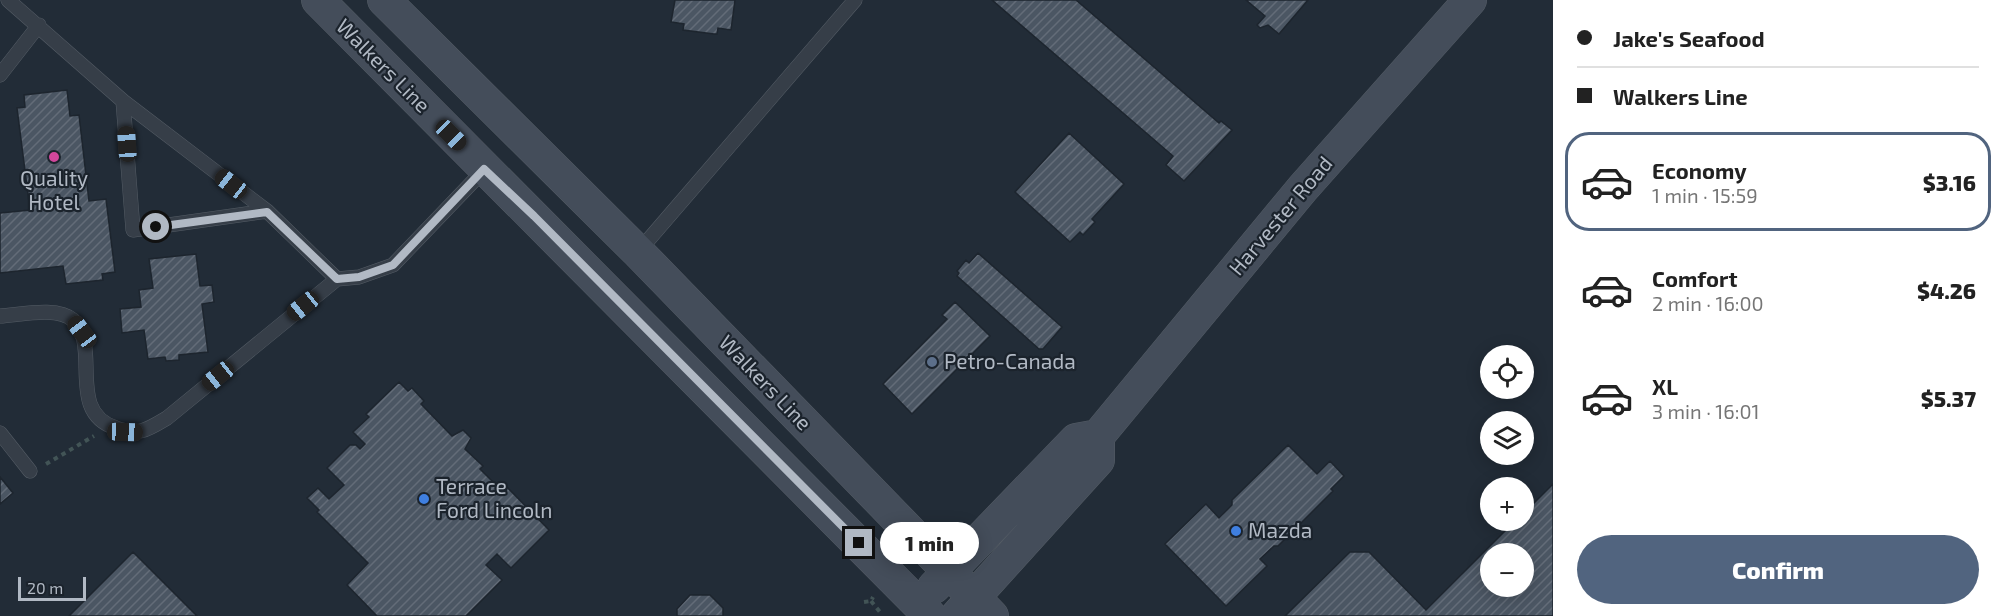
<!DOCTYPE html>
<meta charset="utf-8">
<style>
:root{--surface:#fff;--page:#f6f6f6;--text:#222;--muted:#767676;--line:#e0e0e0;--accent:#51647f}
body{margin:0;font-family:"Exo 2",sans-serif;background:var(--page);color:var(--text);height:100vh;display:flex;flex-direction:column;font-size:22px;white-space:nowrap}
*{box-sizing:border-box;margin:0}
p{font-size:20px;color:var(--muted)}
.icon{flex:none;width:33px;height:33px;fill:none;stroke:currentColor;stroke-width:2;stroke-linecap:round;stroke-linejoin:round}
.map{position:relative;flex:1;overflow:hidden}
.panel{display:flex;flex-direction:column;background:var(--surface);width:450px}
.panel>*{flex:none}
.hud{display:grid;align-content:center;height:132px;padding:0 24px;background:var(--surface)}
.controls{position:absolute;left:1480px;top:345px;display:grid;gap:12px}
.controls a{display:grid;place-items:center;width:54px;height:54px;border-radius:50%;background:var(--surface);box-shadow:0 3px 15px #0003;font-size:30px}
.scale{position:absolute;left:18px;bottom:15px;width:68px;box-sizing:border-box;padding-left:6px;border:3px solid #b1b9c4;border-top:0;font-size:16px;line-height:21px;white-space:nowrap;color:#b1b9c4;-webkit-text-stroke:4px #1b232c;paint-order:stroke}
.end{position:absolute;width:27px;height:27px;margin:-14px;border:8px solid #b1b9c4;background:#111;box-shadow:0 0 0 3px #111}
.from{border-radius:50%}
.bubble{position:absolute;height:42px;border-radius:21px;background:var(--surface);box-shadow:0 3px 15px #0003;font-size:20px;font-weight:800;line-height:42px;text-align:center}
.car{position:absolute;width:18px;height:36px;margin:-18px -9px;border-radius:8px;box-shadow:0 0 4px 2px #0007;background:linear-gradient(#222 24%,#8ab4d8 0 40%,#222 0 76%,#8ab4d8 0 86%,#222 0)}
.hud b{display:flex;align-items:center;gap:21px;height:57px;font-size:22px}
.hud b+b{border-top:2px solid var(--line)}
.hud i{width:15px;height:15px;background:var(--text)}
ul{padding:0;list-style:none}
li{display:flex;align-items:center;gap:18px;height:99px;margin:0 12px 9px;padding:0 12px;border:3px solid transparent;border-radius:24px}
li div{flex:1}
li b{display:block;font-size:22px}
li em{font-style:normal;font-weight:800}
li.current{border-color:var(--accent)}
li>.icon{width:54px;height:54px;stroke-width:1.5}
.primary-button{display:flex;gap:12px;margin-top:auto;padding:12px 24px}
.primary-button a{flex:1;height:69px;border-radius:36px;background:var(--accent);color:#fff;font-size:24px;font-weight:800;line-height:69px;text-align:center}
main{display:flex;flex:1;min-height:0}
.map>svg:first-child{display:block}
.building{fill:url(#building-hatch);stroke:#1d252e;stroke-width:1.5;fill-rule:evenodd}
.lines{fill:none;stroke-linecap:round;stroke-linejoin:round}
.lane-casing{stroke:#545c65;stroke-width:15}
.secondary-casing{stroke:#545c65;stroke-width:34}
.path{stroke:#425456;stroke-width:4;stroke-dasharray:4.5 4.5;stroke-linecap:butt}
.lane{stroke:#363e48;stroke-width:14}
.secondary{stroke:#444d5a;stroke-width:33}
.route{stroke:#b1b9c4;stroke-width:8}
.hotel-dot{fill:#d1479c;stroke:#1b232c;stroke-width:2}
.service-dot{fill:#5c6f8a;stroke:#1b232c;stroke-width:2}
.shop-dot{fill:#3f7fe0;stroke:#1b232c;stroke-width:2}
.labels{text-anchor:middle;stroke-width:4.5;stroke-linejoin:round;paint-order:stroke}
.street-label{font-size:21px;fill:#b1b9c4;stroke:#1b232c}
.poi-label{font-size:21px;fill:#b1b9c4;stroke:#1b232c;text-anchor:start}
</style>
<main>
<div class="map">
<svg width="1553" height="616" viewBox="0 0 1553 616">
<defs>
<pattern id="building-hatch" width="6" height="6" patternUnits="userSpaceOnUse" patternTransform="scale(1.5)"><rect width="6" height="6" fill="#4b5663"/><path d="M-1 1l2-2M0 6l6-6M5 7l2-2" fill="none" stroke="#636c78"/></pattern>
</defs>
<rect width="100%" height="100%" fill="#222c37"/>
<path class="building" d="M675 0H735L731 30 718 28 717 34H714L683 30 684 24 671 22Z
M992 0H1076L1219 123 1221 121 1232 130 1184 181 1166 165 1173 156Z
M1246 0H1308L1279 34 1268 25 1260 28 1257 25 1265 16Z
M67 90 70 116 79 115 89 201 106 199 115 272 102 274 103 280 66 284 63 266 0 273V213L30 210 17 108 25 107 24 95Z
M1069 133 1124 184 1092 219 1095 222 1083 235 1080 232 1070 242 1015 192Z
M978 253 1062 327 1043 349H1039L957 276 959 273 957 271 966 260 969 263Z
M196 254 200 286 212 285 214 302 202 304 208 352 179 355V360L166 361 165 357 148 359 144 330 122 333 120 309 141 307 139 290 153 288 149 259Z
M955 302 990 336 912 414 883 384 947 319 942 315Z
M399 382 408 391 412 388 424 401 421 404 452 436 463 430 471 438 465 449 483 466 480 469 499 488 503 483 549 530 511 568 497 554 486 565 502 580 466 616H377L347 585 368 563 317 512 319 510 307 498 318 488 329 499 344 485 327 468 350 445H356L360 449 365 444 353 432 369 417 366 414Z
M1288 445 1317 474 1330 461 1344 476 1331 489 1333 491 1278 546H1274L1260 559 1267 566 1226 606 1165 544 1206 504 1219 518 1232 505V500Z
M0 477 13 493 0 504Z
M1553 484V616H1285L1350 552H1369L1426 610 1516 520H1524V513ZM1491 554H1524V586H1491Z
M133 552 197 616H69Z
M690 595H710L723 608V616H677V609Z"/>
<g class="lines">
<defs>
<path id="lane" d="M8 0 123 101 267 211 337 279 359 277 393 265 485 169
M0 75 39 25
M123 101 133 230 267 211
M638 252 855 0
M0 316C20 315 57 306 73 320 102 346 65 412 116 428 139 436 147 430 167 418L337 279
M0 433 30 471"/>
<path id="secondary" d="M318 0 930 616
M384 0 638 252 992 616
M934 587 1076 440 1098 436 1303 188 1470 0
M957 616 1098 460V436"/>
</defs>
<use href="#lane" class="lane-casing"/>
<use href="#secondary" class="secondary-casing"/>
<path class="path" d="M46 464 94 436
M871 601 880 612
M864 602 871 601 873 597"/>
<use href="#lane" class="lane"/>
<use href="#secondary" class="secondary"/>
</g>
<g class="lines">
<path class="route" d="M156 227 267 212 337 279 359 277 393 265 484 169 534 216 859 543"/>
</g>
<circle class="hotel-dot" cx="54" cy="157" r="6"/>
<circle class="service-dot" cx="932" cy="362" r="6"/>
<g class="shop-dot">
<circle cx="424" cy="499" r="6"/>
<circle cx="1236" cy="531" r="6"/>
</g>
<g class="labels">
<g class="street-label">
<text transform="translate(383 66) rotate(45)" y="7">Walkers Line</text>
<text transform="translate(1281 216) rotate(-50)" y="7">Harvester Road</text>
<text transform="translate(765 383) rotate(46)" y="7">Walkers Line</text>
</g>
<g class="poi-label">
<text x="54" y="186" text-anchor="middle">Quality<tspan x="54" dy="24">Hotel</tspan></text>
<text x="944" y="369">Petro-Canada</text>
<text x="436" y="494">Terrace<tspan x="436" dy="24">Ford Lincoln</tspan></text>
<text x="1248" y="538">Mazda</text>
</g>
</g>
</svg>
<div class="controls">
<a><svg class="icon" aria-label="locate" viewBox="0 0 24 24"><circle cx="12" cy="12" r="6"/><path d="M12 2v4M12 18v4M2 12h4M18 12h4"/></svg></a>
<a><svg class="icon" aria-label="layers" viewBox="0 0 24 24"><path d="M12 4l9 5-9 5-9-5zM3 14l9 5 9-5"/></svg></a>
<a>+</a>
<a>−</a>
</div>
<div class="scale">20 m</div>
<i class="end from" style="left:156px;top:227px"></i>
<i class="end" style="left:859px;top:543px"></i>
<div class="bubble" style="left:880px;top:522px;width:99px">1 min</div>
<i class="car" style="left:451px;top:135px;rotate:135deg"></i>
<i class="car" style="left:127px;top:144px;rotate:356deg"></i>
<i class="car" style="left:231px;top:184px;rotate:308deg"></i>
<i class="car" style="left:303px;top:306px;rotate:231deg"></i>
<i class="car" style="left:82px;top:332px;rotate:323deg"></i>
<i class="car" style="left:218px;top:376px;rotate:231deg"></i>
<i class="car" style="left:125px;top:432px;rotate:92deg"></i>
</div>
<section class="panel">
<div class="hud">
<b><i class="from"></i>Jake's Seafood</b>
<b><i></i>Walkers Line</b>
</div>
<ul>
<li class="current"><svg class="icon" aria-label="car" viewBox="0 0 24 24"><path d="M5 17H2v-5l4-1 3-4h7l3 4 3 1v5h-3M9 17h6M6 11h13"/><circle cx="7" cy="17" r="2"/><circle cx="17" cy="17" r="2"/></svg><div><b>Economy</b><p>1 min · 15:59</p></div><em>$3.16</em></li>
<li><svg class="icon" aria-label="car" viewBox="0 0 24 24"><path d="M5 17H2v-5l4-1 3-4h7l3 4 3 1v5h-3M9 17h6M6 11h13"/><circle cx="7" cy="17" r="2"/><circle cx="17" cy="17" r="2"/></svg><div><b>Comfort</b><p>2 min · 16:00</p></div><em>$4.26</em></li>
<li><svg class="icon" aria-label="car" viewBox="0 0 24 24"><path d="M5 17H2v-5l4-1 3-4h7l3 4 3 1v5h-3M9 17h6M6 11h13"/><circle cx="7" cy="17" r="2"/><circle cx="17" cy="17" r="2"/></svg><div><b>XL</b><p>3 min · 16:01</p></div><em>$5.37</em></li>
</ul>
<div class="primary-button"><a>Confirm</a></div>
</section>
</main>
